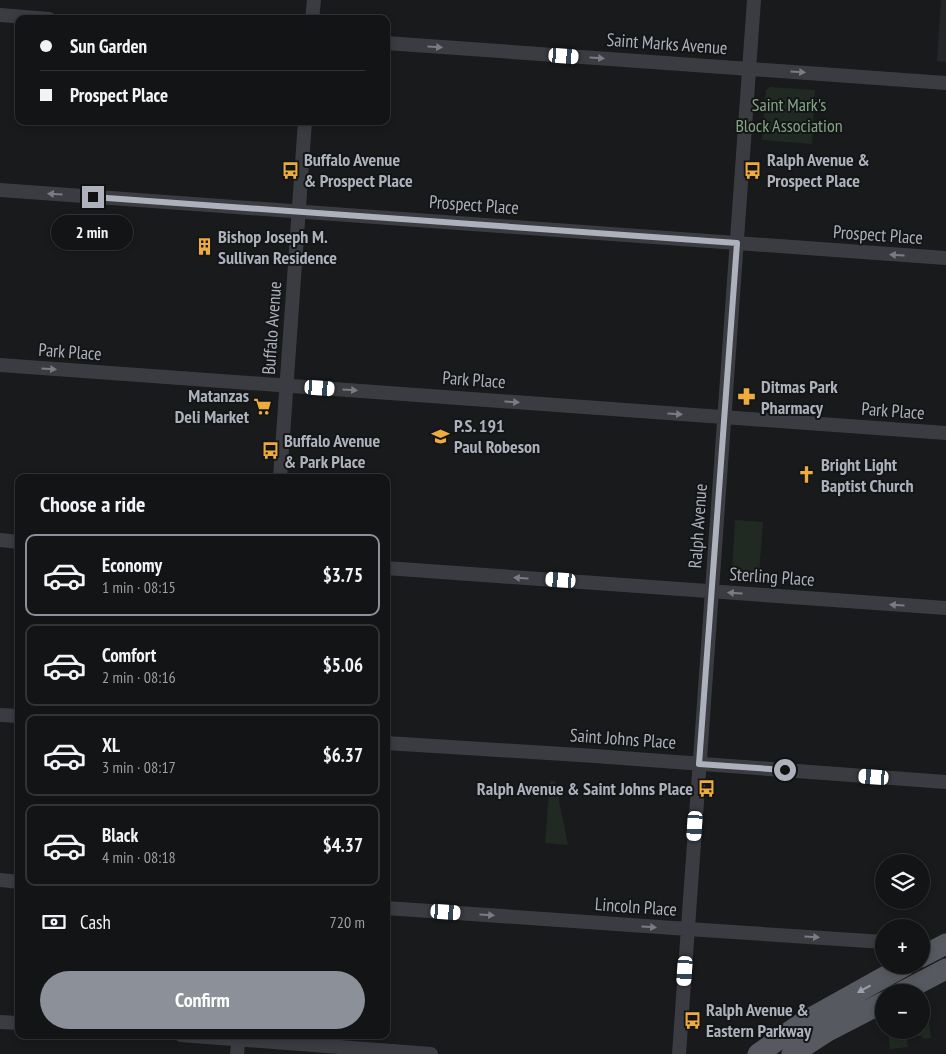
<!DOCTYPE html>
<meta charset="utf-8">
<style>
:root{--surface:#131415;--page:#1c1d1e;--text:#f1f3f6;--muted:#9d9ea0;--line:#323334;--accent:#8c9099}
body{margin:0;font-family:"PT Sans Narrow",sans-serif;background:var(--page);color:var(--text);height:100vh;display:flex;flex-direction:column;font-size:19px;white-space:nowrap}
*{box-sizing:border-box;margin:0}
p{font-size:16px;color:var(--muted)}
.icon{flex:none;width:28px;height:28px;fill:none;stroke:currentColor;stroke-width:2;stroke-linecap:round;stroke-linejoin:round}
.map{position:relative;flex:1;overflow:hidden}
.side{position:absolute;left:15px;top:474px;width:375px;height:565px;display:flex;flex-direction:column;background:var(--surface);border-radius:10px;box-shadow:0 2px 8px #0003,0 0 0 1px var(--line)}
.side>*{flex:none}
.guide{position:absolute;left:15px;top:15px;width:375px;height:110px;border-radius:10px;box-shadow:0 2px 8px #0003,0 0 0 1px var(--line);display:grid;align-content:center;height:110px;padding:0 25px;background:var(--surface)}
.tools{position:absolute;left:875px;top:854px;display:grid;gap:10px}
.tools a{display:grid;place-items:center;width:55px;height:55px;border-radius:50%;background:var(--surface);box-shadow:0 2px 8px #0003,0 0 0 1px var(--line);font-size:25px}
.end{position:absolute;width:22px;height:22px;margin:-11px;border:6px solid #acb1bb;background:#111;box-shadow:0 0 0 2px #111}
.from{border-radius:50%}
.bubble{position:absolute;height:35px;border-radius:18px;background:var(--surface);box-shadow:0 2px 8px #0003,0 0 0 1px var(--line);font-size:16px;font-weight:700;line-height:35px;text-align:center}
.car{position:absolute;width:15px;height:30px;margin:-15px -8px;border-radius:6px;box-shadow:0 0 4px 1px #0007;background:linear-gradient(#fff 24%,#345 0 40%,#fff 0 76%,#345 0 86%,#fff 0)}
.guide b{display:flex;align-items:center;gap:18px;height:48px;font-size:19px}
.guide b+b{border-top:1px solid var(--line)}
.guide i{width:12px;height:12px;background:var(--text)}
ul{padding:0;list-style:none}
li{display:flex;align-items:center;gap:15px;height:82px;margin:0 10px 8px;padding:0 15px;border:2px solid var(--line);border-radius:10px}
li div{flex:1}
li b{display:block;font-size:19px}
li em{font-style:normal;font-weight:700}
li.current{border-color:var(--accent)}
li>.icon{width:45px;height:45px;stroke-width:1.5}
h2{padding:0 25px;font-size:22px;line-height:60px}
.pay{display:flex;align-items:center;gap:12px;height:55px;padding:0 25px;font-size:19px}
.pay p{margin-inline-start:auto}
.cta{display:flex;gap:10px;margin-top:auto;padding:10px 25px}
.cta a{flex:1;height:58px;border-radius:30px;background:var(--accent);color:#fff;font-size:20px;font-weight:700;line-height:58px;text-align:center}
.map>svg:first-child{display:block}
.built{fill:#252629}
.green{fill:#212a22}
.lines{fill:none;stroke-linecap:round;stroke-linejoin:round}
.minor{stroke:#3b3c41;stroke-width:14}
.primary{stroke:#575960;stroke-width:21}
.oneway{fill:#797c84}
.oneway2{fill:#9b9fa9}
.route{stroke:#acb1bb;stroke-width:6}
.labels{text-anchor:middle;stroke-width:4;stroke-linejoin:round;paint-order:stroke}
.street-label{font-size:18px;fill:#acb1bb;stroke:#141517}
.park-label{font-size:18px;fill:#84a584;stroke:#141517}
.poi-label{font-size:18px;font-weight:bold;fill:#acb1bb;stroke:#141517;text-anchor:start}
</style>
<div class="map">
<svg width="946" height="1054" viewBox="0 0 946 1054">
<rect width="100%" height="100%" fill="#191a1c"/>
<path class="built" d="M941 0H946V62L937 61Z"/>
<path class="green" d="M770 87 815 90 812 144 762 140 766 90Z
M735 520 763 522 759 574 732 572Z
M550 781H555L568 845 545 843Z
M926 1001 931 1038 923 1039 922 1036H918L917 1031 906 1032 908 1047 890 1049 888 1030H921V1003Z"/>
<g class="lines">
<path class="minor" d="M0 15 49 19
M312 19 314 0
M386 43 946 83
M0 190 946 258
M0 365 946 433
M280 478 305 121
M0 540 19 542
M386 568 946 608
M0 715 19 716
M386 743 595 756 946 782
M0 880 19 882
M386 908 688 929 884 942
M0 1022 19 1023
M181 1035 431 1054
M237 1054 239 1035
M679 1054 754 0"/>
<path class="primary" d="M921 957 946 944
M902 992 946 969
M758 1054 802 1023 906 965
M792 1054 828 1031 884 1002"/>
</g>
<defs><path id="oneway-solid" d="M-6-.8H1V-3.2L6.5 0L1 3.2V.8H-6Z" transform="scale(1.25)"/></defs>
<g class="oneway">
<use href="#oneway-solid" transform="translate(435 47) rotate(4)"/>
<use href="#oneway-solid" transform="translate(597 58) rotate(4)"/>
<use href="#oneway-solid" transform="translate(798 72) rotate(4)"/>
<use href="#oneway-solid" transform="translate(55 194) rotate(-176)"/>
<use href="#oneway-solid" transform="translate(897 255) rotate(-176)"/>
<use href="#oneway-solid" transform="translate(49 369) rotate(4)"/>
<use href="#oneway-solid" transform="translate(350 390) rotate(4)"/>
<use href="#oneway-solid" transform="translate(512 402) rotate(4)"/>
<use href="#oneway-solid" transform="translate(675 414) rotate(4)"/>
<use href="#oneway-solid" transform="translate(521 578) rotate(-176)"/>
<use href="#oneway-solid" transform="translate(735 593) rotate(-176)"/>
<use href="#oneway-solid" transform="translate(897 605) rotate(-176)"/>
<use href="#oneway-solid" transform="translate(487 915) rotate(4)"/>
<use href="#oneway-solid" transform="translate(649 927) rotate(4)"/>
<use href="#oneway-solid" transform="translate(812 937) rotate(4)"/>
</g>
<use class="oneway2" href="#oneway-solid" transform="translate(864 989) rotate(151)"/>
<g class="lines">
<path class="route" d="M93 197 737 243 699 764 785 770"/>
</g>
<defs>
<symbol id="bus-bare" viewBox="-9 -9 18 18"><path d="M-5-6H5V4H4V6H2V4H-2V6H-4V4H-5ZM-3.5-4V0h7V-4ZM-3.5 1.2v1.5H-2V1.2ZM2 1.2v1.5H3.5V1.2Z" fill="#efac3e" stroke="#141517" stroke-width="2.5" paint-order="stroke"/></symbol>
<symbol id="building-bare" viewBox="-9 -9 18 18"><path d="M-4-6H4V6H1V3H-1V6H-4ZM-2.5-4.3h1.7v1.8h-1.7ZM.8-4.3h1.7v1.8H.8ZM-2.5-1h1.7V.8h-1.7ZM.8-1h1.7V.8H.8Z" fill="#efac3e" stroke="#141517" stroke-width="2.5" paint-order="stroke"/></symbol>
<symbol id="pharmacy-bare" viewBox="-9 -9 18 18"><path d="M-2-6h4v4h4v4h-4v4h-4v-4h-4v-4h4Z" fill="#efac3e" stroke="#141517" stroke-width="2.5" paint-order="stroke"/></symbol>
<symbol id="supermarket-bare" viewBox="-9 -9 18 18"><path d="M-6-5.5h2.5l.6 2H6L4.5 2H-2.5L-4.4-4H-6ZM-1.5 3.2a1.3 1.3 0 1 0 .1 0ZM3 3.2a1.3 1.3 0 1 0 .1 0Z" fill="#efac3e" stroke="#141517" stroke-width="2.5" paint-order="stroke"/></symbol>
<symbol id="school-bare" viewBox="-9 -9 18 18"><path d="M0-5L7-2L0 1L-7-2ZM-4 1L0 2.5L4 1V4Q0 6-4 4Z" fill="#efac3e" stroke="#141517" stroke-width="2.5" paint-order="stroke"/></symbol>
<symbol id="church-bare" viewBox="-9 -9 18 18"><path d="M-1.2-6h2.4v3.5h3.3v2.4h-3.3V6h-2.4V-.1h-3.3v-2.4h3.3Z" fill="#efac3e" stroke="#141517" stroke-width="2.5" paint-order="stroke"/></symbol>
</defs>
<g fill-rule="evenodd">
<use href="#bus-bare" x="278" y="158" width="25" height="25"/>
<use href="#bus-bare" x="740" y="158" width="25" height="25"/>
<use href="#building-bare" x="192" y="234" width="25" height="25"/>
<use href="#pharmacy-bare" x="734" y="384" width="25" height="25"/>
<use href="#supermarket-bare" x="250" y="394" width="25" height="25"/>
<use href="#school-bare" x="428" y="424" width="25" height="25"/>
<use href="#bus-bare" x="258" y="438" width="25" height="25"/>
<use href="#church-bare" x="794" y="462" width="25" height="25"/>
<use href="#bus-bare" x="694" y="776" width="25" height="25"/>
<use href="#bus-bare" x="680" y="1008" width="25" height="25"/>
</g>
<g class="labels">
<g class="street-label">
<text transform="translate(667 44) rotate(4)" y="6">Saint Marks Avenue</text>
<text transform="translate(474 205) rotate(4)" y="6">Prospect Place</text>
<text transform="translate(878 235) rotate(4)" y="6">Prospect Place</text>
<text transform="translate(272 328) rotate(-86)" y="6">Buffalo Avenue</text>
<text transform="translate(70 352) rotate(4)" y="6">Park Place</text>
<text transform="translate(474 380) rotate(4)" y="6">Park Place</text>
<text transform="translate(893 411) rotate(4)" y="6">Park Place</text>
<text transform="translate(698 526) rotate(-86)" y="6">Ralph Avenue</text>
<text transform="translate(772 577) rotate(4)" y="6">Sterling Place</text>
<text transform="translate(623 739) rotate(4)" y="6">Saint Johns Place</text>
<text transform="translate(636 907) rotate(4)" y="6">Lincoln Place</text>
</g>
<g class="park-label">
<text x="789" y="111">Saint Mark's<tspan x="789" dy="21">Block Association</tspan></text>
</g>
<g class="poi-label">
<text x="304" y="166">Buffalo Avenue<tspan x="304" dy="21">&amp; Prospect Place</tspan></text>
<text x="767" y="166">Ralph Avenue &amp;<tspan x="767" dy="21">Prospect Place</tspan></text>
<text x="218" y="243">Bishop Joseph M.<tspan x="218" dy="21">Sullivan Residence</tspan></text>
<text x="761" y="393">Ditmas Park<tspan x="761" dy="21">Pharmacy</tspan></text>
<text x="249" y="402" text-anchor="end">Matanzas<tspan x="249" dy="21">Deli Market</tspan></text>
<text x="454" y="432">P.S. 191<tspan x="454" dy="21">Paul Robeson</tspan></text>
<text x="284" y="447">Buffalo Avenue<tspan x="284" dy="21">&amp; Park Place</tspan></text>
<text x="821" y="471">Bright Light<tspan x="821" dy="21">Baptist Church</tspan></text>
<text x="693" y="795" text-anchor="end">Ralph Avenue &amp; Saint Johns Place</text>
<text x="706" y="1016">Ralph Avenue &amp;<tspan x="706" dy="21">Eastern Parkway</tspan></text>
</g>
</g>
</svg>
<div class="tools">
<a><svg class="icon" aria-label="layers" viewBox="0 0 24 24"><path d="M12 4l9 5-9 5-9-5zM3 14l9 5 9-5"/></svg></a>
<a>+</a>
<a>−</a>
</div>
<i class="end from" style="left:785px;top:770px"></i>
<i class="end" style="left:93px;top:197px"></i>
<div class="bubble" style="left:51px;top:215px;width:82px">2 min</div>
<i class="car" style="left:564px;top:56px;rotate:94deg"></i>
<i class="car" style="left:320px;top:388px;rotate:94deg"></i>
<i class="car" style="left:561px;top:580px;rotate:274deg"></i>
<i class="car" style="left:874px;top:777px;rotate:274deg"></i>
<i class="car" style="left:695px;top:826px;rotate:184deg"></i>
<i class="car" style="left:446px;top:912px;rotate:94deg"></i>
<i class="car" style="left:685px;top:971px;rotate:184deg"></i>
<div class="guide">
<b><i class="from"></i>Sun Garden</b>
<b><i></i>Prospect Place</b>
</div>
<section class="side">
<h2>Choose a ride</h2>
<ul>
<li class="current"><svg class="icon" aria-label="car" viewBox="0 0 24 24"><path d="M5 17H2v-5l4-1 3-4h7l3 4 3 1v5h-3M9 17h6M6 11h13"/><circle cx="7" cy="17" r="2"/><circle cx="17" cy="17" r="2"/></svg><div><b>Economy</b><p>1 min · 08:15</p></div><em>$3.75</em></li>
<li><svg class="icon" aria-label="car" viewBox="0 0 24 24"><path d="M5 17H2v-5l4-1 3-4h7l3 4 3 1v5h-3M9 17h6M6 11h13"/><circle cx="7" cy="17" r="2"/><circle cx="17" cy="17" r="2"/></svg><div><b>Comfort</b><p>2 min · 08:16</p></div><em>$5.06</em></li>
<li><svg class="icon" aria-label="car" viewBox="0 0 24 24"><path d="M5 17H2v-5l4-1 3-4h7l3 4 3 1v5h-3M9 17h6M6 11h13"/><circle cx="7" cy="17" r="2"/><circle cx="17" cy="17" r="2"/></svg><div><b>XL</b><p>3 min · 08:17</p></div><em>$6.37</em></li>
<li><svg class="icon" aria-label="car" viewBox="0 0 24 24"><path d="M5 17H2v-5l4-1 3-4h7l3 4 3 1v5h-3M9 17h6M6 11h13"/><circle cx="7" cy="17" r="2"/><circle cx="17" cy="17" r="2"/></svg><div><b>Black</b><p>4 min · 08:18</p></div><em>$4.37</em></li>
</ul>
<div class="pay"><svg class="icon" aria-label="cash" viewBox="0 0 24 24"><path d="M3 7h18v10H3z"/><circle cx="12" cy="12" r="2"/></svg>Cash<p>720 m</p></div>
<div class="cta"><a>Confirm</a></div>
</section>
</div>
